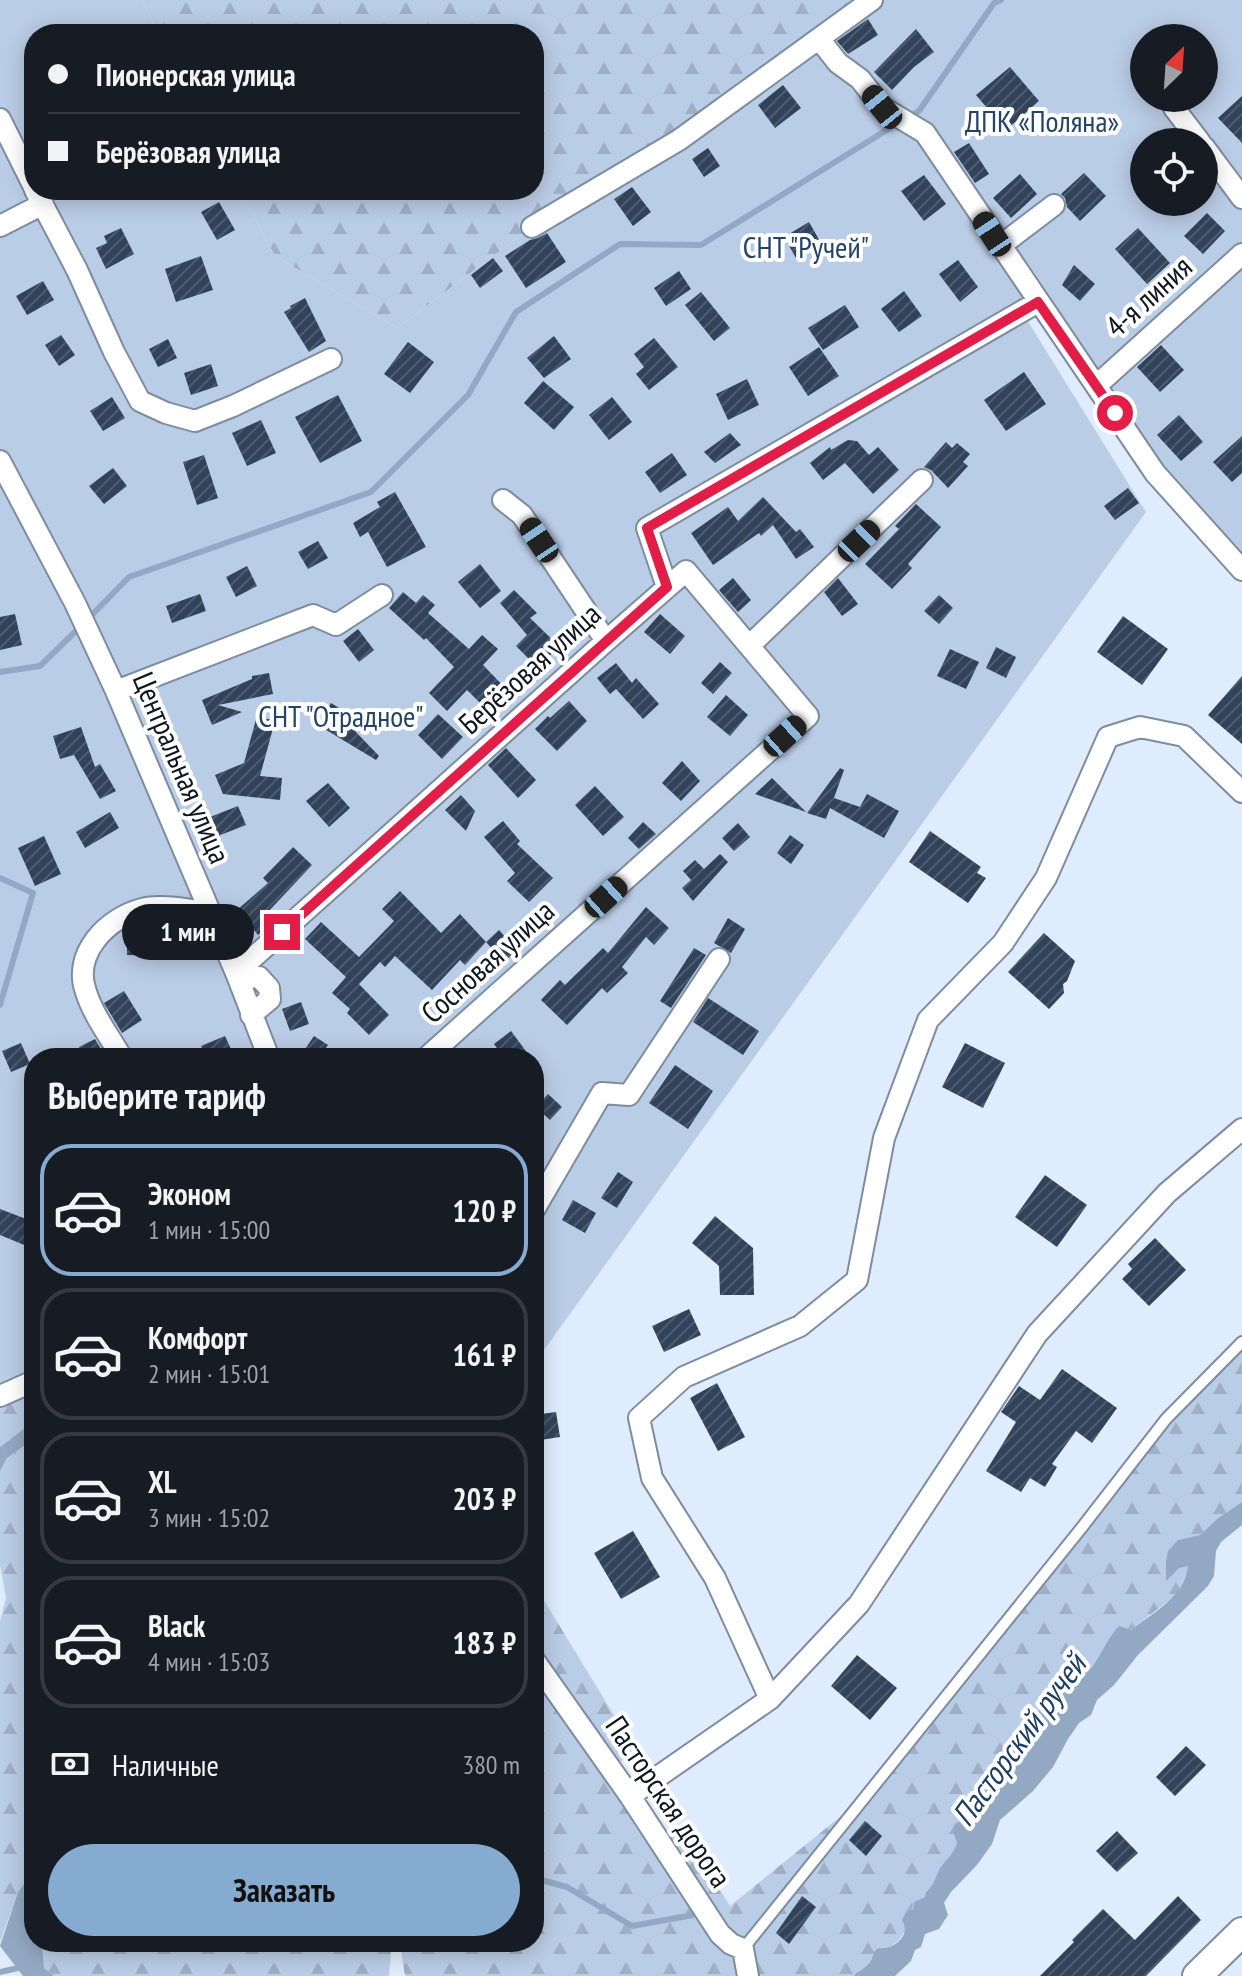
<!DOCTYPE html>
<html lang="ru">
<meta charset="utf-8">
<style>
:root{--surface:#171b24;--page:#20242c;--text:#f1f3f6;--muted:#9ea1a6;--line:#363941;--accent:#85abd1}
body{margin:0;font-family:"PT Sans Narrow",sans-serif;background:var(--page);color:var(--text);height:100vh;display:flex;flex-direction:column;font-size:30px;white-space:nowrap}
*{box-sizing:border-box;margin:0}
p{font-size:26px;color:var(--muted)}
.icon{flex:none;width:44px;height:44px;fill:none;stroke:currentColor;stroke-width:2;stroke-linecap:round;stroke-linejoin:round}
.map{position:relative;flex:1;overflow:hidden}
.panel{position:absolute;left:24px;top:1048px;width:520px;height:904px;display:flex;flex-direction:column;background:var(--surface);border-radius:32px;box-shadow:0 4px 20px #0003}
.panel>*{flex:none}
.banner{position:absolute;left:24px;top:24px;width:520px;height:176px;border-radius:32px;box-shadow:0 4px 20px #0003;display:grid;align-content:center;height:176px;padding:0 24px;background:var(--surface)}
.needle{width:52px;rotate:25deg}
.tools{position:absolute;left:1130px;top:24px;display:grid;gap:16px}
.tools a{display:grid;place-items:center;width:88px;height:88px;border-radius:50%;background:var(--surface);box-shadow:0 4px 20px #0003;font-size:40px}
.end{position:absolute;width:36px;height:36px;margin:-18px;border:10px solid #e11d48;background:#fff;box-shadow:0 0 0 4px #fff}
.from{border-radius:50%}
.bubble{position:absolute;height:56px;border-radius:28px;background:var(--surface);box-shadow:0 4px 20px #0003;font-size:26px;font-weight:600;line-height:56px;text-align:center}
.car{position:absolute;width:24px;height:48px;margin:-24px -12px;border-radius:10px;box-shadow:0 0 6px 2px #0007;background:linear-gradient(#222 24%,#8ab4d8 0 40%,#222 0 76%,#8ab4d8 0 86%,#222 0)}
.banner b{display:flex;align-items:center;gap:28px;height:76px;font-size:30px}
.banner b+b{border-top:2px solid var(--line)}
.banner i{width:20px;height:20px;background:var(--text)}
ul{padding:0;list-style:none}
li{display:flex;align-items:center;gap:24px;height:132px;margin:0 16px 12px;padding:0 8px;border:4px solid var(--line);border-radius:32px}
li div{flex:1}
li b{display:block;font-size:30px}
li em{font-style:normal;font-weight:600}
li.selected{border-color:var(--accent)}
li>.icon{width:72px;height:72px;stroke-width:1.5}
h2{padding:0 24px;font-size:36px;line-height:96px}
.pay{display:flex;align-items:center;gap:20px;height:88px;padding:0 24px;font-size:30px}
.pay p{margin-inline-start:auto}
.action{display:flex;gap:16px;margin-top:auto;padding:16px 24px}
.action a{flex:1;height:92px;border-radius:48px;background:var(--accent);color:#111;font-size:32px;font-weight:600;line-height:92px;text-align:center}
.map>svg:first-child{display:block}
.forest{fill:url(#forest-firs)}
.garden{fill:#bacde6;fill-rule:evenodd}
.water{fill:#93a9c3}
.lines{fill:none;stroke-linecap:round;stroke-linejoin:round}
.stream{stroke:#93a9c3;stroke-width:6}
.building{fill:url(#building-hatch)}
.lane-casing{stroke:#7d8c9f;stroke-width:14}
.street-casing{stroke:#7d8c9f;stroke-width:24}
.secondary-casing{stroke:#7d8c9f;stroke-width:32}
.lane{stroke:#fff;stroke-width:10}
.street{stroke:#fff;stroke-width:20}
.secondary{stroke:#fff;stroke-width:28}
.route{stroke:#e11d48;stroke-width:10}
.labels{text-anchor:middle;stroke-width:8;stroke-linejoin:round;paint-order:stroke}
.park-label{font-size:30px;fill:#244369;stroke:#fff}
.street-label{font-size:30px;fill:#0f151c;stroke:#fff}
.water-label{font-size:32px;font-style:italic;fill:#1e3d63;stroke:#fff}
</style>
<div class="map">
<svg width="1242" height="1976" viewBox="0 0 1242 1976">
<defs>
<pattern id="forest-firs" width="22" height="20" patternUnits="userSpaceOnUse" patternTransform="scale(2)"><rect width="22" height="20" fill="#bacde6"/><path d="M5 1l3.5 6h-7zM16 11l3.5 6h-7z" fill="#9fafc5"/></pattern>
<pattern id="building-hatch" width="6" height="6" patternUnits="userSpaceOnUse" patternTransform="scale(2)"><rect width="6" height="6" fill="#31435a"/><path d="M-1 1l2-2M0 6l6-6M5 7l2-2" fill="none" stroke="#4c5b6d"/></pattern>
</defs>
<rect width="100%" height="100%" fill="#dfecfd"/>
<path class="forest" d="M142 0H869L679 140 532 227 397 328 275 256 239 190H534V34H158Z
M1242 1336V1502L1217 1519 1200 1535 1178 1540 1166 1580 1179 1567 1188 1566V1572L1176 1595 1101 1653 1100 1658 1087 1674 1076 1684 1061 1689 1048 1704 1029 1733 1010 1751 1007 1766 1001 1775 982 1795 973 1813 957 1824V1843L953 1855 944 1863 939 1871 932 1887 926 1892 925 1897 914 1902C909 1922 903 1950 878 1948L865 1969 856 1973 854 1976H405L402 1957V1942H534V1584L634 1748 613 1770 659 1841 679 1824 730 1906 841 1816 1164 1415Z
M20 1387 28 1412 25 1419 26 1427 0 1447V1396Z
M34 1439V1871L18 1892 0 1942V1621L6 1598 0 1565V1471L7 1458Z
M42 1942H392L389 1976H54L44 1968Z"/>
<path class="garden" d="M0 0H142L158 34H34V190H239L275 256 397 328 532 227 680 140 869 0H1242V570L1155 473 1038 301 1022 312 1146 512 534 1364V1058H34V1381L0 1396ZM1144 38H1204V98H1144ZM1144 142H1204V202H1144Z"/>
<path class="water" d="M34 1407V1439L7 1458 0 1471V1447L26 1427C25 1417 26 1413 34 1407Z
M1242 1502V1525L1221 1542 1216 1551 1214 1576 1208 1586 1138 1655 1114 1685 1097 1700 1091 1715 1079 1723 1068 1739 1053 1767 1033 1791 1000 1820 992 1844 977 1865 951 1892 944 1903 948 1915 939 1929 925 1934 921 1947 915 1950 911 1961 895 1976H854L856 1973C865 1969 872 1962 874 1952L878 1948C893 1950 912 1936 902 1920L905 1914 913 1909 914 1902 925 1897 926 1892C935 1885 935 1876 941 1867 948 1857 953 1855 957 1843L953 1831 957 1823 973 1813 982 1795 990 1786 992 1779 1001 1775 1007 1766 1010 1751 1029 1733 1032 1722C1046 1715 1048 1698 1061 1689 1066 1685 1073 1685 1078 1682 1098 1667 1103 1643 1119 1626L1131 1630C1153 1613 1185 1596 1188 1566L1179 1568 1166 1581V1561L1168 1551 1178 1540 1200 1535 1217 1519Z
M34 1871V1942H42L44 1968 54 1976H23L0 1946 18 1892Z"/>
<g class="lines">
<path class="stream" d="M907 118 919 111 994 3 1001 0
M88 619 129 577 371 492 468 395 516 312 620 244 701 245 898 123
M0 672 40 666 80 627
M0 878 33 893 0 1005
M534 1878 567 1887 632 1926 693 1915
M0 1972 18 1968"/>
</g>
<path class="building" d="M868 19 878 35 848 54 837 41Z
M916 29 934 52 914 67 892 90 874 72Z
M1010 67 1039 101 1006 130 976 95Z
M783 85 801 108 775 128 758 105Z
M1242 96V143L1218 118Z
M969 143 989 174 975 183 954 152Z
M708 148 720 166 704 177 692 159Z
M1084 173 1106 196 1080 221 1067 207 1065 198 1061 194Z
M1020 174 1037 194 1011 218 993 198Z
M924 175 946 204 924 221 901 191Z
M632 187 651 212 633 226 614 199Z
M219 202 235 230 217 240 201 212Z
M1207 213 1225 231 1203 254 1184 236Z
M809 222 821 243 796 258 784 237Z
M121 228 134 254 106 269 96 248 107 243 104 236Z
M1138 228 1170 263 1147 284 1115 249Z
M547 233 566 262 526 288 505 256 530 240 538 238Z
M201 256 213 290 176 302 165 269Z
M493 258 503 271 480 288 471 275Z
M958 260 978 287 960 302 939 274Z
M1074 265 1095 284 1080 301 1062 285Z
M679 271 691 289 666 306 654 288Z
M43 281 54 300 27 315 16 296Z
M904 291 922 316 899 332 881 309Z
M701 292 730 328 714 341 685 305Z
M305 298 326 341 309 352 284 312 291 308 290 306Z
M845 305 859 327 823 350 808 328Z
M61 335 75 355 59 366 45 345Z
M554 336 571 359 544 378 527 358Z
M654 338 678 367 649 390 636 374 644 367 634 354Z
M168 339 177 358 158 367 149 349Z
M408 342 434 362 410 393 384 374Z
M1161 345 1184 370 1160 392 1137 367Z
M819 347 839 376 808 396 789 367Z
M211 364 218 386 191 395 184 373Z
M1024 372 1046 404 1006 431 984 400Z
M747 379 759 405 728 420 716 394Z
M543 381 574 407 554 430 524 403Z
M338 395 362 441 320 463 295 417Z
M112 397 125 418 103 431 90 411Z
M612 397 632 422 609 440 589 415Z
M1179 415 1203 442 1181 461 1157 435Z
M261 420 276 453 247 466 232 433Z
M730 433 741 445 715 463 704 452Z
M1242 436V473L1232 482 1213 462Z
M848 440 857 441 869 455 878 447 899 470 873 494 845 463 823 480 810 463 830 447 831 450Z
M946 442 952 448 957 443 970 454 963 462 968 466 948 488 931 470 924 467Z
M672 453 687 475 660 493 645 472Z
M204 455 218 498 197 505 183 462Z
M113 468 127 486 104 504 89 486Z
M1128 488 1139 503 1115 520 1104 506Z
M395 492 426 547 387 567 368 532 360 537 353 523 380 507 377 502Z
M763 497 796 532 800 529 814 547 796 559 773 525 761 536 759 533 713 565 691 533 728 507 738 521Z
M916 504 941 527 908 564 912 568 892 589 865 564 899 529 895 526Z
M318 541 328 558 308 569 298 552Z
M480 564 501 591 480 608 458 582Z
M247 566 257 586 236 597 226 577Z
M733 578 751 600 738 612 719 590Z
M838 578 858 604 842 616 824 592Z
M514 590 537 613 530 618 559 646 538 668 516 646 527 635 500 603Z
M403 592 416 603 423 595 435 605 428 613 469 649 482 635 498 649 483 665 511 694 491 714 467 690 447 711 429 693 454 667 426 638 424 640 389 608Z
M200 594 206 611 172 623 166 606Z
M939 595 953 608 939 624 924 611Z
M15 614 22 645 0 650V617Z
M660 614 685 636 670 654 644 632Z
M1123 616 1168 649 1142 685 1097 652Z
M358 629 374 650 359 662 343 641Z
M996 647 1016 657 1006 678 986 668Z
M950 649 979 662 966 689 937 676Z
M720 662 732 673 713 694 701 683Z
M616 663 632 683 636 678 659 704 643 719 616 689 610 694 597 678Z
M269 673 273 694 218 705 242 712 212 725 202 700 252 679V676Z
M1242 676V744L1208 715Z
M726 695 748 715 730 736 707 717Z
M569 701 587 721 557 751 535 729 548 716 550 718Z
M331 703 361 721 355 731 379 756 376 760 318 725Z
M438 714 463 737 442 759 418 735Z
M257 716 275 721 260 776 282 778 280 800 223 794 215 775 244 763Z
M81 727 95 767 100 764 116 791 100 799 74 755 60 759 53 736Z
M506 748 536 780 518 798 488 765Z
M682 761 700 781 681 801 662 783Z
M840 768 844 770 834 798 860 807 867 794 899 811 884 838 830 808 826 819 807 813Z
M772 778 806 812 755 794Z
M328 783 350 808 329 827 306 801Z
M595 786 624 817 603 836 575 805Z
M461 795 475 811 466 831 445 810Z
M238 806 246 825 218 836 210 817Z
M110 812 119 828 85 848 76 832Z
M503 821 520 841 517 844 553 878 529 902 507 881 515 873 484 837Z
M643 822 656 834 639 849 628 838Z
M738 823 750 837 734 851 722 838Z
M930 831 981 867 977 873 986 878 968 903 909 862Z
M790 835 804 845 791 864 777 853Z
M44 836 61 874 35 886 18 848Z
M293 847 312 865 267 913 272 923 258 935 237 910 268 883 263 878Z
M720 854 728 862 693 901 682 888 691 880 683 871 695 860 704 869Z
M400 891 441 933 460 914 486 942 465 965 460 960 432 990 395 956 385 967 380 962 359 984 389 1015 369 1035 347 1013 350 1009 332 993 346 977 305 939 321 922 359 957 394 921 382 909Z
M646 907 669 928 654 945 646 937 622 967 628 973 607 993 602 988 567 1025 541 1000 560 980 565 985 603 948 608 953Z
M728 918 745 929 731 953 714 943Z
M127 930 162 931V956L127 955Z
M499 930 517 950 504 962 486 942Z
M1044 933 1075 961 1067 981 1063 984 1064 993 1049 1009 1008 972Z
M694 948 706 955 671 1008 660 1001Z
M124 991 142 1020 122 1033 104 1003Z
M708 998 759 1031 743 1055 693 1022Z
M301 1002 309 1024 290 1031 282 1009Z
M511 1031 531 1058H504L494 1044Z
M225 1036 235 1058H206L201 1046Z
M314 1036 328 1045 319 1058H299Z
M95 1039 101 1049 107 1058H84L79 1047Z
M21 1043 30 1064 11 1072 2 1051Z
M965 1043 1005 1063 983 1108 942 1087Z
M675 1065 713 1091 688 1129 649 1103Z
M548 1094 562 1107 550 1120 536 1107Z
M618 1172 633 1182 617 1208 601 1198Z
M1045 1175 1087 1205 1057 1247 1015 1217Z
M573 1200 596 1213 585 1233 562 1220Z
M0 1209 34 1222V1249L0 1235Z
M715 1216 753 1248 754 1295H720L719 1266 692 1243Z
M1155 1238 1186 1270 1149 1306 1122 1279 1132 1269 1128 1264Z
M689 1309 701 1335 664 1352 652 1326Z
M1062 1369 1117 1408 1092 1443 1076 1431 1052 1464 1057 1467 1045 1487 1030 1478 1021 1492 986 1471 1016 1422 1001 1412 1019 1386 1040 1400Z
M717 1383 745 1437 718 1451 690 1398Z
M556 1412 560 1437 534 1441V1415Z
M633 1531 660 1577 621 1599 594 1553Z
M857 1655 897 1688 870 1720 831 1686Z
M1186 1746 1206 1765 1175 1796 1156 1777Z
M865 1821 882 1836 866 1856 849 1840Z
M1117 1831 1138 1853 1117 1872 1096 1851Z
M802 1896 816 1907 789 1944 776 1933Z
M1178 1896 1201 1920 1146 1976H1040L1074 1942 1072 1940 1103 1909 1135 1940Z"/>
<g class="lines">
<defs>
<path id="lane" d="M743 1949 1083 1526 1166 1419 1242 1342"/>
<path id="street" d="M820 40 838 63 860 79 882 107 925 133 1155 473 1242 570
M1174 108 1200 142
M0 119 34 187
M1204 147 1242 198
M35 190 77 270 114 352 140 401 166 413 195 421 233 406 331 359
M0 226 43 204
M532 227 679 140 872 0
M1000 246 1054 205
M1097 385 1242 254
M0 461 75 603 116 691 236 973 269 1058
M503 500 522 515 606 641
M667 587 647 528 1038 302
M749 646 922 480
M116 691 313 615 336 625 382 595
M236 973 606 641 686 571 808 716 426 1058
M238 978 259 977 269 988 270 999 251 1015
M122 1058C110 1037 93 1015 86 992 72 954 107 918 142 909 162 904 191 910 211 913
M534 1210 602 1093 629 1095 719 959
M0 1396 34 1381
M534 1660 630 1796 720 1934 731 1944 743 1949 748 1976
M770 1699 715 1578 652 1478 639 1418 684 1377 800 1326 857 1280 884 1138 928 1020 1003 943 1046 878 1108 737 1140 727 1184 736 1242 792
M630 1796 770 1699 859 1604 1037 1334 1167 1193 1242 1129"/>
<path id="secondary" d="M1197 1976 1242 1932"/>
</defs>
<use href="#lane" class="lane-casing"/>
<use href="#street" class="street-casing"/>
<use href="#secondary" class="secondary-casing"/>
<use href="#lane" class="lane"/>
<use href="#street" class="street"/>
<use href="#secondary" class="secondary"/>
</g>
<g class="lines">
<path class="route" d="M282 932 667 587 647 528 1038 302 1115 413"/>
</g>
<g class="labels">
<g class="park-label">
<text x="1042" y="132">ДПК «Поляна»</text>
<text x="806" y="258">СНТ "Ручей"</text>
<text x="341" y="727">СНТ "Отрадное"</text>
</g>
<g class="street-label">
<text transform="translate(1149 297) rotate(-42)" y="10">4-я линия</text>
<text transform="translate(530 669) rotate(-42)" y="10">Берёзовая улица</text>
<text transform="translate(181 768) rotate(67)" y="10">Центральная улица</text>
<text transform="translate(488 962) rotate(-42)" y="10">Сосновая улица</text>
<text transform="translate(668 1802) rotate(56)" y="10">Пасторская дорога</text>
</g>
<g class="water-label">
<text transform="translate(1019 1740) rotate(-54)" y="11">Пасторский ручей</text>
</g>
</g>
</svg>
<div class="tools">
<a><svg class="needle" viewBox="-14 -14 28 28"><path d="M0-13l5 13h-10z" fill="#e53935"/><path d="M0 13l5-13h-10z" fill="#9ea1a6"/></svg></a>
<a><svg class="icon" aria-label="locate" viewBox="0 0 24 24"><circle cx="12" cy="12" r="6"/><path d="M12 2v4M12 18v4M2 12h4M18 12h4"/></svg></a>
</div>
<i class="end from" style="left:1115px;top:413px"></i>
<i class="end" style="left:282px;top:932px"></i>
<div class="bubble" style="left:122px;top:904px;width:132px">1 мин</div>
<i class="car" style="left:882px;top:107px;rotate:321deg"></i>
<i class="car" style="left:992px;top:234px;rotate:327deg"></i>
<i class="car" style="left:539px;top:540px;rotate:326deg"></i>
<i class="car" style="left:859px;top:541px;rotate:46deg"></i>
<i class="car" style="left:785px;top:736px;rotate:48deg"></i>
<i class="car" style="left:606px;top:897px;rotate:48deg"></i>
<div class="banner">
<b><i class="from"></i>Пионерская улица</b>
<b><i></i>Берёзовая улица</b>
</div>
<section class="panel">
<h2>Выберите тариф</h2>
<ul>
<li class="selected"><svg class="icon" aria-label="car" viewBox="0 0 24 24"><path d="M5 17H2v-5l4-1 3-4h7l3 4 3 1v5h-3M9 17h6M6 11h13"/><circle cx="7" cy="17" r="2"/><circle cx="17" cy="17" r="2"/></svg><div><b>Эконом</b><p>1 мин · 15:00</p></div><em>120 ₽</em></li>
<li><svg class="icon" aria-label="car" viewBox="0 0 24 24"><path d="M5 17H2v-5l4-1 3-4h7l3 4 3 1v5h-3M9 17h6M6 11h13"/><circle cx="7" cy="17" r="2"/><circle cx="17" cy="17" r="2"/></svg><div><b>Комфорт</b><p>2 мин · 15:01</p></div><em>161 ₽</em></li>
<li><svg class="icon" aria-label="car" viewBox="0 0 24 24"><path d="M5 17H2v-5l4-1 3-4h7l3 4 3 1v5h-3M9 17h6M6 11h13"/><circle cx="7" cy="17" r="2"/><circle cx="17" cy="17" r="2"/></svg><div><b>XL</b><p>3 мин · 15:02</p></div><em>203 ₽</em></li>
<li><svg class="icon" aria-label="car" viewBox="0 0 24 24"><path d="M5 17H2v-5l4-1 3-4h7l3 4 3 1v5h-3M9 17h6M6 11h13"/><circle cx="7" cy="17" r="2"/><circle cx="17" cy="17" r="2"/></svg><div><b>Black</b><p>4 мин · 15:03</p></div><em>183 ₽</em></li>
</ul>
<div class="pay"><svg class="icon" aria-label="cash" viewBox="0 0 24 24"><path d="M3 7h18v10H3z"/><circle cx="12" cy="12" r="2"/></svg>Наличные<p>380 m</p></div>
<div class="action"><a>Заказать</a></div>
</section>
</div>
